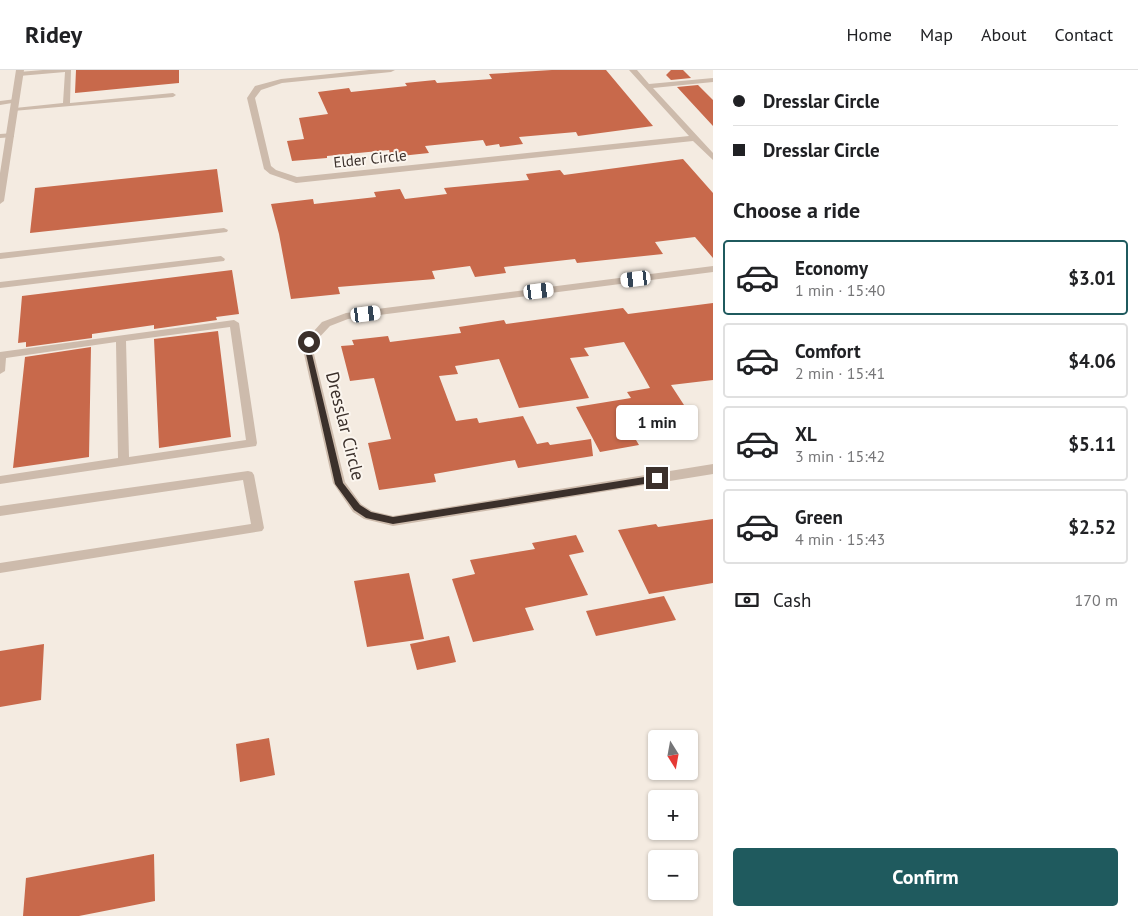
<!DOCTYPE html>
<meta charset="utf-8">
<style>
:root{--surface:#fff;--page:#f2f2f2;--text:#202124;--muted:#757577;--line:#e0e0e0;--accent:#1f5a5e}
body{margin:0;font-family:"PT Sans",sans-serif;background:var(--page);color:var(--text);height:100vh;display:flex;flex-direction:column;font-size:19px;white-space:nowrap}
*{box-sizing:border-box;margin:0}
p{font-size:16px;color:var(--muted)}
.icon{flex:none;width:28px;height:28px;fill:none;stroke:currentColor;stroke-width:2;stroke-linecap:round;stroke-linejoin:round}
.map{position:relative;flex:1;overflow:hidden}
.side{display:flex;flex-direction:column;background:var(--surface);width:425px}
.side>*{flex:none}
.top-card{display:grid;align-content:center;height:110px;padding:0 20px;background:var(--surface)}
.needle{width:32px;rotate:169deg}
.controls{position:absolute;left:648px;top:660px;display:grid;gap:10px}
.controls a{display:grid;place-items:center;width:50px;height:50px;border-radius:5px;background:var(--surface);box-shadow:0 1px 4px #0004;font-size:25px}
.end{position:absolute;width:22px;height:22px;margin:-11px;border:6px solid #3b302b;background:#fff;box-shadow:0 0 0 2px #fff}
.from{border-radius:50%}
.bubble{position:absolute;height:35px;border-radius:5px;background:var(--surface);box-shadow:0 1px 4px #0004;font-size:16px;font-weight:600;line-height:35px;text-align:center}
.car{position:absolute;width:15px;height:30px;margin:-15px -8px;border-radius:6px;box-shadow:0 0 4px 1px #0007;background:linear-gradient(#fff 24%,#345 0 40%,#fff 0 76%,#345 0 86%,#fff 0)}
.top-card b{display:flex;align-items:center;gap:18px;height:48px;font-size:19px}
.top-card b+b{border-top:1px solid var(--line)}
.top-card i{width:12px;height:12px;background:var(--text)}
ul{padding:0;list-style:none}
li{display:flex;align-items:center;gap:15px;height:75px;margin:0 10px 8px;padding:0 10px;border:2px solid var(--line);border-radius:5px}
li div{flex:1}
li b{display:block;font-size:19px}
li em{font-style:normal;font-weight:600}
li.selected{border-color:var(--accent)}
li>.icon{width:45px;height:45px;stroke-width:1.5}
h2{padding:0 20px;font-size:22px;line-height:60px}
.pay{display:flex;align-items:center;gap:12px;height:55px;padding:0 20px;font-size:19px}
.pay p{margin-inline-start:auto}
.primary-button{display:flex;gap:10px;margin-top:auto;padding:10px 20px}
.primary-button a{flex:1;height:58px;border-radius:5px;background:var(--accent);color:#fff;font-size:20px;font-weight:600;line-height:58px;text-align:center}
header{display:flex;align-items:center;gap:30px;box-sizing:border-box;height:70px;padding:0 25px;background:var(--surface);border-bottom:1px solid var(--line)}
header strong{font-size:24px}
nav{display:flex;gap:28px;margin-inline-start:auto;font-size:18px}
main{display:flex;flex:1;min-height:0}
.map>svg:first-child{display:block}
.building{fill:#c8694b}
.lines{fill:none;stroke-linecap:round;stroke-linejoin:round}
.service{fill:#cdbbac;fill-rule:evenodd}
.minor{fill:#cdbbac;fill-rule:evenodd}
.route{fill:#3b302b}
.labels{text-anchor:middle;stroke-width:4;stroke-linejoin:round;paint-order:stroke}
.far-street-label{font-size:15px;fill:#3b302b;stroke:#fbf5ee}
.street-label{font-size:18px;fill:#3b302b;stroke:#fbf5ee}
</style>
<header>
<strong>Ridey</strong>
<nav><a>Home</a><a>Map</a><a>About</a><a>Contact</a></nav>
</header>
<main>
<div class="map">
<svg width="713" height="846" viewBox="0 0 713 846">
<rect width="100%" height="100%" fill="#f4ebe1"/>
<path class="building" d="M76 0H179V13L75 23Z
M552 0H606L653 56 578 66 576 62 519 67 523 74 500 77 499 74 486 76 483 70 425 76 429 83 391 87 389 80 327 86V88L292 91 287 71 304 69 299 48 328 44 318 22 349 18 351 22 407 16 405 13 435 10 437 13 492 9 489 4Z
M671 0H683L691 8 671 10 666 5Z
M698 15 713 30V56L677 17Z
M683 89 713 123V188L695 167 655 172 663 184 577 193 575 189 504 197 506 203 475 207 470 196 432 201 435 209 338 217 340 224 291 229 279 164 271 134 313 129 314 134 376 127 374 122 400 119 405 129 447 124 444 118 529 110 526 104 560 100 564 105Z
M217 99 223 142 30 163 35 118Z
M232 200 239 244 216 247 217 250 154 259V255L92 264V268L26 277V272L18 273 22 226Z
M713 233V310L671 315 697 355 633 365 639 375 600 382 576 337 631 328 627 322 650 318 624 272 584 278 589 286 570 288 589 328 519 338 499 289 455 296 458 304 439 306 456 351 477 348 479 353 523 346 537 374 548 372 550 375 591 369 593 386 518 398 515 390 434 404 436 412 379 420 368 373 391 369 374 308 350 311 341 276 354 275 352 270 388 266 390 272 461 263 459 257 504 250 506 254 623 238 628 244Z
M218 261 231 367 159 378 154 269Z
M91 277 89 387 13 398 25 287Z
M713 449V513L649 524 618 460 656 454 658 457Z
M576 465 584 482 569 485 588 525 525 538 534 560 473 572 452 509 475 504 470 490 535 479 532 473Z
M409 503 424 569 367 577 354 511Z
M664 526 676 550 596 566 586 541Z
M449 566 456 592 417 600 410 574Z
M44 574 41 630 0 637V581Z
M269 668 275 705 240 712 236 674Z
M154 784 155 831 79 846H23L26 808Z"/>
<g class="lines">
<path class="service" d="M43 0H71L70 33 173 23 176 25 173 27 13 41V39L15 38 63 33 65 2 19 6 16 4 19 2Z
M16 29 18 30V32L0 35V31Z
M14 63V67L0 68V64Z
M224 158 228 160 227 162 0 189V183Z
M221 186 225 189 224 191 0 218V212Z
M234 250 239 253 257 373 256 376 0 414V406L118 388 116 272 6 288 5 301 0 304V282ZM230 257 246 370 129 387 126 271Z
M248 401 252 402 254 405 264 458 262 461 0 503V493L251 454 243 410 0 446V436Z"/>
<path class="minor" d="M16 0H24L4 131 0 134V103Z
M369 0H395L391 2 282 13 261 20 255 28 271 96 276 100 297 107 689 66 629 0H637L649 14 713 8V12L653 18 713 83V90L693 71 296 113 270 104 264 99 247 28 255 16 281 9Z
M713 196V202L348 249 330 256 314 273V284L345 412 361 434 372 441 393 446 713 394V404L393 456 364 449 353 442 333 413 304 284V272L322 252 346 243Z"/>
</g>
<path class="route" d="M309 269 312 272V284L343 413 360 435 371 442 393 447 657 405 661 408 657 412 393 454 366 448 354 440 335 414 306 284 305 272Z"/>
<g class="labels">
<g class="far-street-label">
<text transform="translate(370 89) rotate(-6)" y="5">Elder Circle</text>
</g>
<g class="street-label">
<text transform="translate(345 356) rotate(76)" y="6">Dresslar Circle</text>
</g>
</g>
</svg>
<div class="controls">
<a><svg class="needle" viewBox="-14 -14 28 28"><path d="M0-13l5 13h-10z" fill="#e53935"/><path d="M0 13l5-13h-10z" fill="#757577"/></svg></a>
<a>+</a>
<a>−</a>
</div>
<i class="end from" style="left:309px;top:272px"></i>
<i class="end" style="left:657px;top:408px"></i>
<div class="bubble" style="left:616px;top:335px;width:82px">1 min</div>
<i class="car" style="left:636px;top:209px;rotate:263deg"></i>
<i class="car" style="left:539px;top:221px;rotate:83deg"></i>
<i class="car" style="left:366px;top:244px;rotate:83deg"></i>
</div>
<section class="side">
<div class="top-card">
<b><i class="from"></i>Dresslar Circle</b>
<b><i></i>Dresslar Circle</b>
</div>
<h2>Choose a ride</h2>
<ul>
<li class="selected"><svg class="icon" aria-label="car" viewBox="0 0 24 24"><path d="M5 17H2v-5l4-1 3-4h7l3 4 3 1v5h-3M9 17h6M6 11h13"/><circle cx="7" cy="17" r="2"/><circle cx="17" cy="17" r="2"/></svg><div><b>Economy</b><p>1 min · 15:40</p></div><em>$3.01</em></li>
<li><svg class="icon" aria-label="car" viewBox="0 0 24 24"><path d="M5 17H2v-5l4-1 3-4h7l3 4 3 1v5h-3M9 17h6M6 11h13"/><circle cx="7" cy="17" r="2"/><circle cx="17" cy="17" r="2"/></svg><div><b>Comfort</b><p>2 min · 15:41</p></div><em>$4.06</em></li>
<li><svg class="icon" aria-label="car" viewBox="0 0 24 24"><path d="M5 17H2v-5l4-1 3-4h7l3 4 3 1v5h-3M9 17h6M6 11h13"/><circle cx="7" cy="17" r="2"/><circle cx="17" cy="17" r="2"/></svg><div><b>XL</b><p>3 min · 15:42</p></div><em>$5.11</em></li>
<li><svg class="icon" aria-label="car" viewBox="0 0 24 24"><path d="M5 17H2v-5l4-1 3-4h7l3 4 3 1v5h-3M9 17h6M6 11h13"/><circle cx="7" cy="17" r="2"/><circle cx="17" cy="17" r="2"/></svg><div><b>Green</b><p>4 min · 15:43</p></div><em>$2.52</em></li>
</ul>
<div class="pay"><svg class="icon" aria-label="cash" viewBox="0 0 24 24"><path d="M3 7h18v10H3z"/><circle cx="12" cy="12" r="2"/></svg>Cash<p>170 m</p></div>
<div class="primary-button"><a>Confirm</a></div>
</section>
</main>
